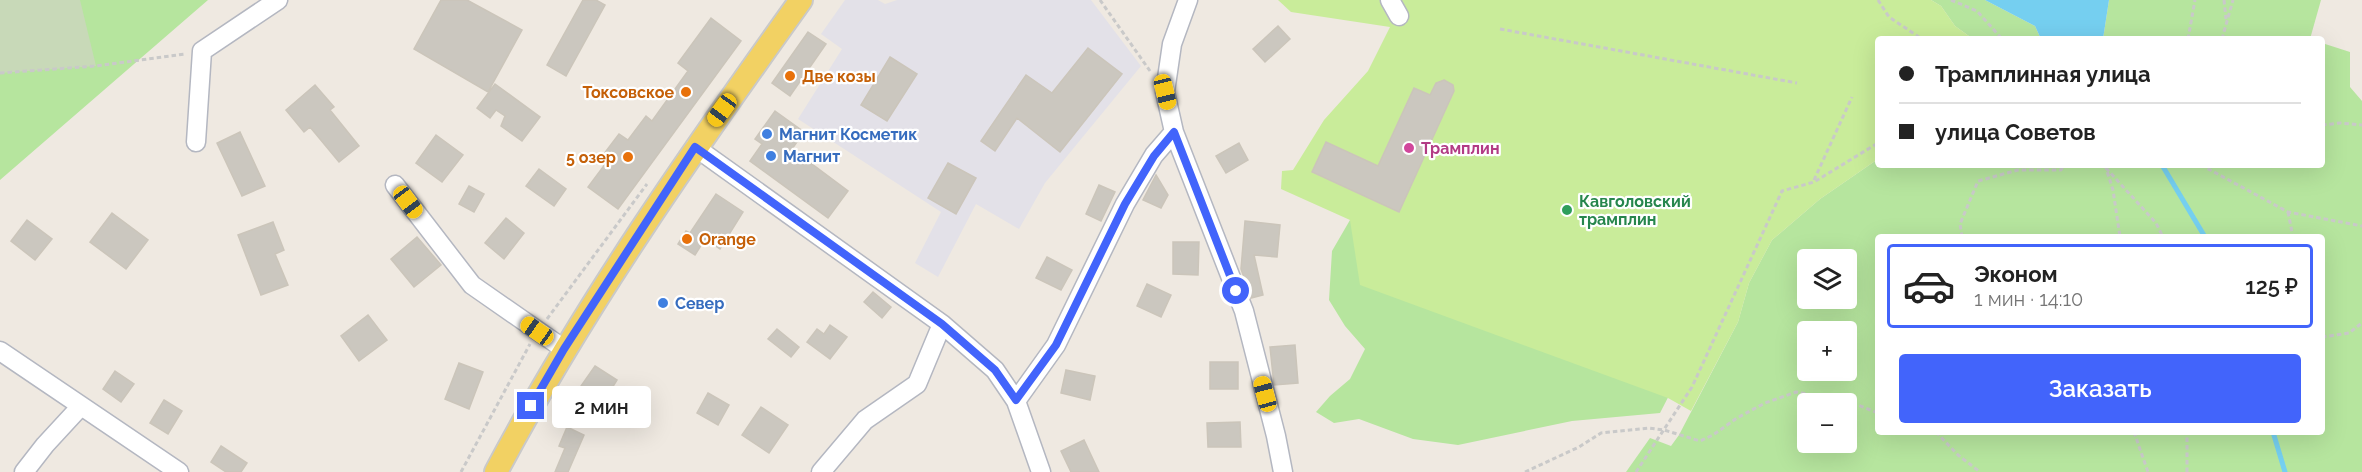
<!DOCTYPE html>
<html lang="ru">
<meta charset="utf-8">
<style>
:root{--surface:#fff;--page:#f2f2f2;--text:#222;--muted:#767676;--line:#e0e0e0;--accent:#4264fb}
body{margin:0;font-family:Raleway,sans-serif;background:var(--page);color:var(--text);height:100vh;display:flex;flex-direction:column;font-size:22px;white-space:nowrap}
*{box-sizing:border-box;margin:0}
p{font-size:20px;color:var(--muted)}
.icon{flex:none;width:33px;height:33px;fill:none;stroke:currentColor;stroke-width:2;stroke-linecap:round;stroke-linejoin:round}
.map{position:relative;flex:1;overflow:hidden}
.details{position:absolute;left:1875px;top:234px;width:450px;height:201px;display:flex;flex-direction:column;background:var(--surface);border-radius:6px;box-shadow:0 6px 24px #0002}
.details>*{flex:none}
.hud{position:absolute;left:1875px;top:36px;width:450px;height:132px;border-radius:6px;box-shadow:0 6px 24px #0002;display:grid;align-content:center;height:132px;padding:0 24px;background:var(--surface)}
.tools{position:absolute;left:1797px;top:249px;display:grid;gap:12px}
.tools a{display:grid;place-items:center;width:60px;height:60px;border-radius:6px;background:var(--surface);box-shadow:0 6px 24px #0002;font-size:30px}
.end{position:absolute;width:27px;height:27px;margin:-14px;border:8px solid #4264fb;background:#fff;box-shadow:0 0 0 3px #fff}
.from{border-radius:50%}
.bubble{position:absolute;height:42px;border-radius:6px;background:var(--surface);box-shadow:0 6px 24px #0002;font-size:20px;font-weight:600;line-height:42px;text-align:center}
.car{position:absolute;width:18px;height:36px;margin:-18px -9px;border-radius:8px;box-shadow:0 0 4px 2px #0007;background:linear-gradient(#f5c518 24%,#345 0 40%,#f5c518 0 76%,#345 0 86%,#f5c518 0)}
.hud b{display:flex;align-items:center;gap:21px;height:57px;font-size:22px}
.hud b+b{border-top:2px solid var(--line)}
.hud i{width:15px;height:15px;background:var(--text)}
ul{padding:10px 0 0;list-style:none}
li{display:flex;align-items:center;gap:18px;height:84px;margin:0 12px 9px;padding:0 12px;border:3px solid transparent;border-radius:6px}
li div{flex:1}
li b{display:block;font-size:22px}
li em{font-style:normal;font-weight:600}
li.current{border-color:var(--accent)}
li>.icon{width:54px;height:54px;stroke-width:1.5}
.button{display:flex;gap:12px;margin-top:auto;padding:12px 24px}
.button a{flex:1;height:69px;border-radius:6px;background:var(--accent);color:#fff;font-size:24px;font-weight:600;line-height:69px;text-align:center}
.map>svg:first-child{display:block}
.industrial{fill:#e3e1e8}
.green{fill:#b6e59e;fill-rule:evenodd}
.cemetery{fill:#c8d9b8}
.pitch{fill:#c9ec9a}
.water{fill:#75cff0}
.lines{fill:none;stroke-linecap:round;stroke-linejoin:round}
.stream{stroke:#75cff0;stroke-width:5}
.building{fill:#cbc7bf;stroke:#cbc5ba;stroke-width:1.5}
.minor-casing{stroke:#b4b7c1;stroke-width:21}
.major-casing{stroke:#c9c9c9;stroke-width:26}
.path{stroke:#c9c9c9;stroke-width:3;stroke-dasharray:4.5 3;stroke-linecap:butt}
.minor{stroke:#fff;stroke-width:18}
.major{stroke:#f2d163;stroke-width:22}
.route{stroke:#4264fb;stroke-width:8}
.food-dot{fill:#e8710a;stroke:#fff;stroke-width:2}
.shop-dot{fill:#3f7fe0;stroke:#fff;stroke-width:2}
.hotel-dot{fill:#d1479c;stroke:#fff;stroke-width:2}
.leisure-dot{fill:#2e9e5b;stroke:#fff;stroke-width:2}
.labels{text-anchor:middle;stroke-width:4.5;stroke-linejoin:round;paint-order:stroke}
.food-label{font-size:16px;font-weight:bold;fill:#c56008;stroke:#fff;text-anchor:start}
.shop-label{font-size:16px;font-weight:bold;fill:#366cbe;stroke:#fff;text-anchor:start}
.hotel-label{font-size:16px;font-weight:bold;fill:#b23c85;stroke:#fff;text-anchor:start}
.leisure-label{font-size:16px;font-weight:bold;fill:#27864d;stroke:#fff;text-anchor:start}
</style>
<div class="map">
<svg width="2362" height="472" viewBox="0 0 2362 472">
<rect width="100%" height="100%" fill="#efe9e1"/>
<path class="industrial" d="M845 0H878L885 4 897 0H1091L1141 66 1045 183 1019 229 976 204 938 277 915 263 941 212 798 119 842 49 821 34Z"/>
<path class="green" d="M0 0H208L0 180Z
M1931 0H1985L2035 26 2041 39H1973L1955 26 1941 6Z
M2109 0H2321L2310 39H2103Z
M2322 43 2350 52V87L2362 101V472H1626L1650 438 1671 446 1679 435 1738 322 1749 283 1772 240 1820 199 1878 159V165H2322ZM1878 237H2322V432H1878ZM1808 260H1846V298H1808ZM1808 332H1846V370H1808ZM1808 404H1846V442H1808Z
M1350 220 1677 380 1660 413 1572 421 1458 445 1413 439 1359 419 1334 423 1316 412 1330 396 1350 379 1365 349 1345 326 1329 300 1332 251Z"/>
<path class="cemetery" d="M0 0H80L96 66 0 73Z"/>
<path class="pitch" d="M1278 0H1931L1941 6 1955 26 1973 39H1878V159L1820 199 1772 240 1749 283 1738 322 1691 411 1668 398 1360 285 1350 220 1281 189 1282 171 1293 170 1324 120 1368 71 1390 27 1291 12Z"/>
<path class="water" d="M1985 0H2109L2103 39H2041L2035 26Z"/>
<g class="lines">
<path class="stream" d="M2162 165 2205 237
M2273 432 2285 472"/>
</g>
<path class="building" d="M441 0H467L522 30 488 92 414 49Z
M583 0H596L605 5 566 76 547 65Z
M711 18 741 41 618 209 588 187 609 159 603 155 619 134 628 140 646 116 652 121 688 71 678 63Z
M1278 26 1290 39 1265 62 1253 49Z
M808 32 826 44 790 96 772 83Z
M1088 48 1122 74 1060 152 1017 118 995 151 981 141 1026 75 1052 93Z
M890 57 917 74 887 121 861 105Z
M1444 80 1453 85 1454 91 1399 212 1312 172 1326 142 1378 166 1414 88 1430 95 1436 83Z
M495 84 540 117 522 141 501 126 505 116 496 110 490 118 477 108Z
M315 85 334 107 330 110 359 146 339 162 310 127 304 132 286 110Z
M775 111 804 132 792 149 848 191 828 218 750 161 762 144 755 139Z
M240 132 265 186 242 196 217 143Z
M436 135 463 155 442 182 416 163Z
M1239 143 1248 160 1226 173 1216 156Z
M948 163 976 178 956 214 928 198Z
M539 169 566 189 554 206 526 186Z
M1156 175 1168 195 1161 208 1143 200Z
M1099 185 1115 192 1101 221 1086 214Z
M469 186 484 194 474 212 459 204Z
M716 194 743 212 720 249 705 239 695 255 678 244 686 231 690 233Z
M112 213 148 240 126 269 90 242Z
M506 218 524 233 504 259 485 243Z
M27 220 52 239 35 260 11 241Z
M1245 221 1280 225 1277 257 1254 255 1263 295 1251 298 1241 269Z
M273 222 284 250 275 254 288 285 261 295 238 235Z
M417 237 441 265 414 287 391 259Z
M1173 242H1199L1198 275 1173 274Z
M1047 257 1072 270 1061 290 1036 278Z
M1147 284 1171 295 1161 317 1137 306Z
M873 292 891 307 882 318 864 302Z
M368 315 387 340 359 361 341 336Z
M830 325 847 337 830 359 807 342 817 329 824 334Z
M777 329 799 347 791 357 768 339Z
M1295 345 1298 383 1274 385 1270 347Z
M1210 362H1238V389H1210Z
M459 363 483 372 469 409 445 399Z
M595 366 617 380 604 401 581 386Z
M1066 370 1095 376 1090 400 1061 393Z
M115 371 134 384 121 402 103 389Z
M708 393 729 405 718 425 697 413Z
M164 400 182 411 168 434 150 423Z
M761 407 788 425 769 453 742 435Z
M1240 422 1241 447H1208L1207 423Z
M567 427 584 435 568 472H555L565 448 559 446Z
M1084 440 1099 472H1071L1061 451Z
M221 446 247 463 241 472H226L211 462Z"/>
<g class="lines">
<defs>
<path id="minor" d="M1390 0 1399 16
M1174 132 1165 92 1172 44 1188 0
M196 142 202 51 278 0
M695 147 942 324 995 370 1016 401 1041 472
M395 185 472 285 564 349
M0 351 179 472
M1016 401 1056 345 1125 204 1154 155 1174 132 1244 311 1276 436 1283 472
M24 472 45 445 81 406
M821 472 865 420 917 384 942 324"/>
<path id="major" d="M496 472C584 306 692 152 801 0"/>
</defs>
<use href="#minor" class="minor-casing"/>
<use href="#major" class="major-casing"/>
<path class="path" d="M1100 0 1150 71
M1878 0 1889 17 1922 39
M1951 0 1977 11 2002 39
M2224 0 2226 19
M1500 29 1797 83
M2188 39 2195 0
M2222 39 2233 0
M0 73 96 66 185 54
M2322 125 2340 123 2362 125
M2105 165 2113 190 2120 237
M2201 165 2288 212 2362 226
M2106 168 2156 223 2163 237
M1814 180 1852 97
M2288 212 2293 237
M1962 237 1960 224 1978 181 2018 170H2061L2064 165
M547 319 647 184
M2322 337 2349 333 2362 323
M1936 432 1958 455 1980 472
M2134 432 2148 472
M461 472 530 344
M1525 472 1579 447 1601 433 1649 428 1664 430 1700 441 1713 435 1737 418 1765 403 1796 392 1848 401 1878 413
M1636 472 1692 387 1782 191 1814 182 1878 143
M2187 472V432"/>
<use href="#minor" class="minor"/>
<use href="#major" class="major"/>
</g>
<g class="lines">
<path class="route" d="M531 406 564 349 695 147 942 324 995 370 1016 400 1056 345 1125 204 1154 156 1174 132 1236 291"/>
</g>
<g class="food-dot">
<circle cx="790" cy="76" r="6"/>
<circle cx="686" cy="92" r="6"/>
<circle cx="628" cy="157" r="6"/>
<circle cx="687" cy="239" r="6"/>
</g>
<g class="shop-dot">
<circle cx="767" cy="134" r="6"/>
<circle cx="771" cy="156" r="6"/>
<circle cx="663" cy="303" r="6"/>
</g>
<circle class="hotel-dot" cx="1409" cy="148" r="6"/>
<circle class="leisure-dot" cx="1567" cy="210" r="6"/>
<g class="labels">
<g class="food-label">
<text x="802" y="82">Две козы</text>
<text x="674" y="98" text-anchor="end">Токсовское</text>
<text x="616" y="163" text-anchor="end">5 озер</text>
<text x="699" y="245">Orange</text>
</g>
<g class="shop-label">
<text x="779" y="140">Магнит Косметик</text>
<text x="783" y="162">Магнит</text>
<text x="675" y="309">Север</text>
</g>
<g class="hotel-label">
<text x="1421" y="154">Трамплин</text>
</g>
<g class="leisure-label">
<text x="1579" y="207">Кавголовский<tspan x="1579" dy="18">трамплин</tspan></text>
</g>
</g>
</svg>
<div class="tools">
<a><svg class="icon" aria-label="layers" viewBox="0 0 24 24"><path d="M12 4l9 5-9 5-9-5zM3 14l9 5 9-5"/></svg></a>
<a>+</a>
<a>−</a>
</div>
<i class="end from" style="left:1236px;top:291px"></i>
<i class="end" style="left:531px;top:406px"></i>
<div class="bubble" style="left:552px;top:386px;width:99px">2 мин</div>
<i class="car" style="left:1165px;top:92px;rotate:166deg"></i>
<i class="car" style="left:722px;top:110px;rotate:216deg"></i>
<i class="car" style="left:408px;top:202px;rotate:143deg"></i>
<i class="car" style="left:537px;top:331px;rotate:305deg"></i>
<i class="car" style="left:1265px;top:394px;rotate:345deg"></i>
<div class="hud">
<b><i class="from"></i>Трамплинная улица</b>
<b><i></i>улица Советов</b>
</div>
<section class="details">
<ul>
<li class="current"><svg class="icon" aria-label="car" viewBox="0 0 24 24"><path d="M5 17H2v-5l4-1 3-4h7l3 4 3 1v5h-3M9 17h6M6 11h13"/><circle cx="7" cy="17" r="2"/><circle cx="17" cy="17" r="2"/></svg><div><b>Эконом</b><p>1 мин · 14:10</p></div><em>125 ₽</em></li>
</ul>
<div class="button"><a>Заказать</a></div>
</section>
</div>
